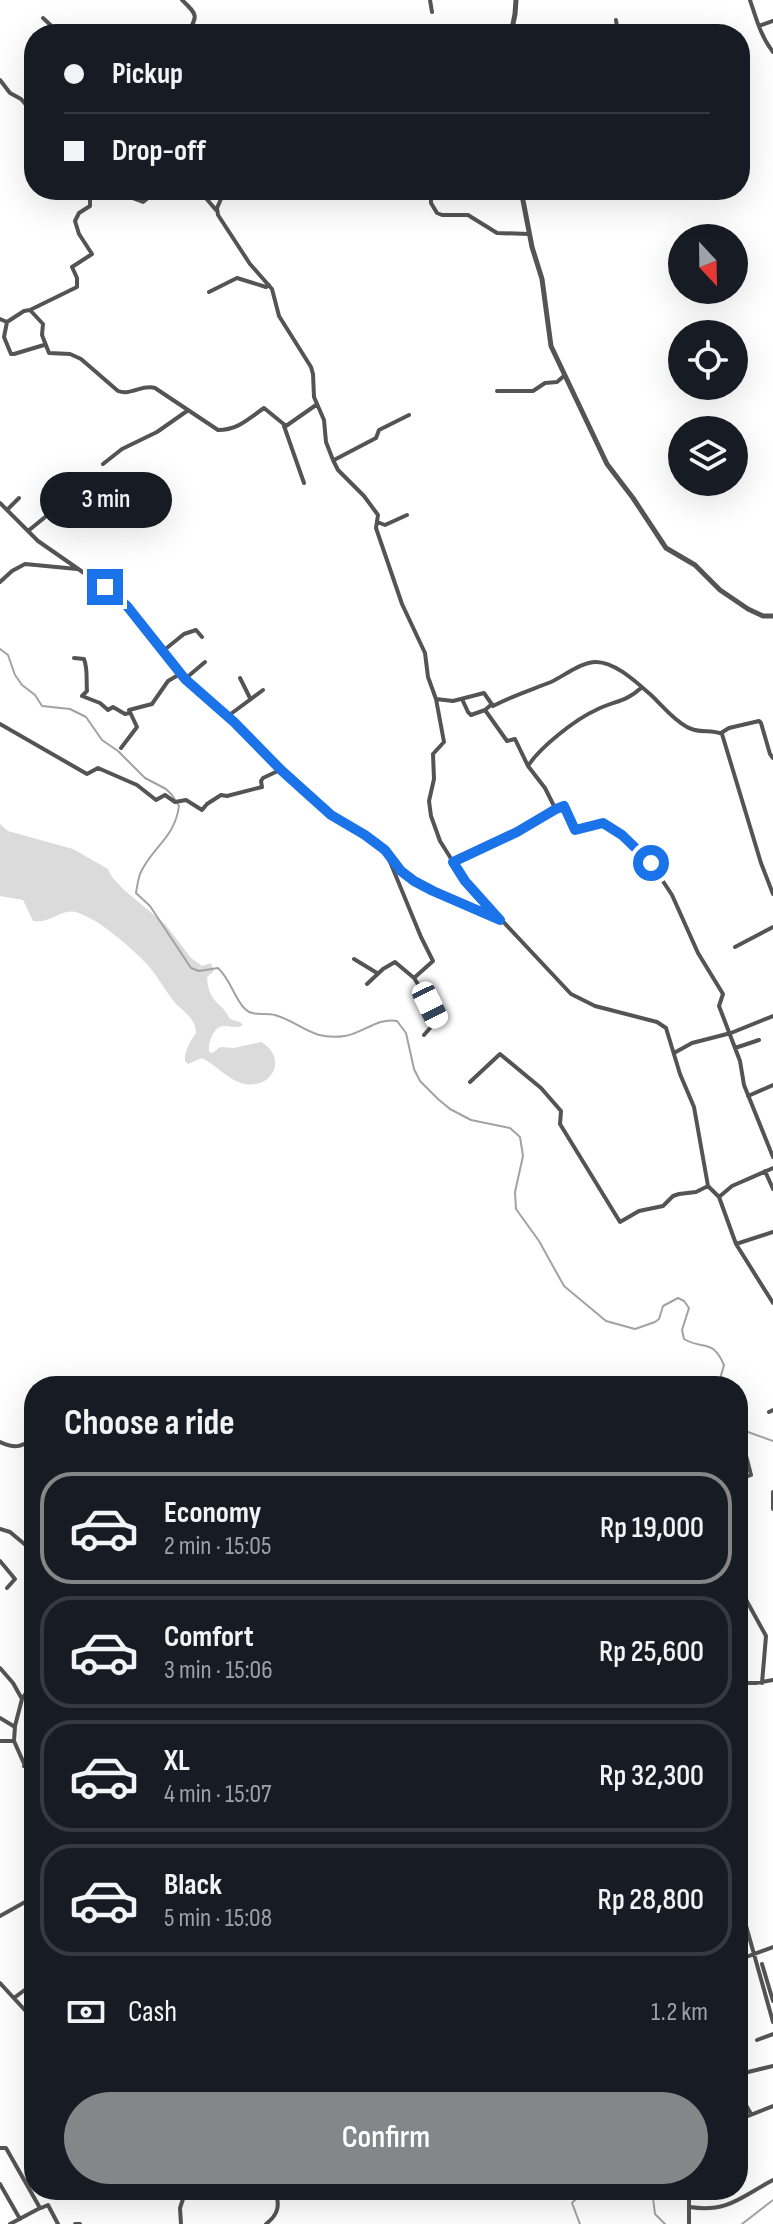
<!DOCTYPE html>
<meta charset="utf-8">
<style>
:root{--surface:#171b24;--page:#242831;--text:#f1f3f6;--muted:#9ea1a6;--line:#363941;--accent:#858687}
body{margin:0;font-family:"Sofia Sans Condensed",sans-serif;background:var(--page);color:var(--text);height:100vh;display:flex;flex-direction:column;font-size:30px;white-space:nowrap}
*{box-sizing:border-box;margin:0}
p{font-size:26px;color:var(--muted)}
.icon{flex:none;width:44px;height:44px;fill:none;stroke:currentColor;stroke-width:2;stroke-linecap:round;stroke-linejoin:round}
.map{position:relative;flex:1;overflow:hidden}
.side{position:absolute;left:24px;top:1376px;width:724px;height:824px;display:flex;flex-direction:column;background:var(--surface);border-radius:32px;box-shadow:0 8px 32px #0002}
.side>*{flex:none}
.banner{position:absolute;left:24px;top:24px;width:726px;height:176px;border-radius:32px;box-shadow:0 8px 32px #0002;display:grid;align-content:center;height:176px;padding:0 40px;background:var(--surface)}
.needle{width:52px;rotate:158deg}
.fabs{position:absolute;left:668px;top:224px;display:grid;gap:16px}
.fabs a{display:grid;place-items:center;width:80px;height:80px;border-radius:50%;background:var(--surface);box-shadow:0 8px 32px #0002;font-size:40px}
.end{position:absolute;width:36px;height:36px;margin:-18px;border:10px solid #1a73e8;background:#fff;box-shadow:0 0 0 4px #fff}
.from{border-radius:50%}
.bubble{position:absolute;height:56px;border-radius:28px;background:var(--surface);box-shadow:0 8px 32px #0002;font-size:26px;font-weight:600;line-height:56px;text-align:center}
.car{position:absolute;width:24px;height:48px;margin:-24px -12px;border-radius:10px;box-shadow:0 0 6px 2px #0007;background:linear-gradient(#fff 24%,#345 0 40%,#fff 0 76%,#345 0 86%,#fff 0)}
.banner b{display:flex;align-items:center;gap:28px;height:76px;font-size:30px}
.banner b+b{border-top:2px solid var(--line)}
.banner i{width:20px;height:20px;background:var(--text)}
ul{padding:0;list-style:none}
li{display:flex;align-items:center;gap:24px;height:112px;margin:0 16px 12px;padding:0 24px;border:4px solid var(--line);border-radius:32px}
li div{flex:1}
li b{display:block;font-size:30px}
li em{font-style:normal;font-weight:600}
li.selected{border-color:var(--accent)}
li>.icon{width:72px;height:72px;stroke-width:1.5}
h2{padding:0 40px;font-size:36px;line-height:96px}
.pay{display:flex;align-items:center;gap:20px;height:88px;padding:0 40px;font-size:30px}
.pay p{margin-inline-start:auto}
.button{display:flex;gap:16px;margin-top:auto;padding:16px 40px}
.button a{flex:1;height:92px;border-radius:48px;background:var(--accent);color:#fff;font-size:32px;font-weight:600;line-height:92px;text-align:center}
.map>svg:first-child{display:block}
.green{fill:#dbdbdb}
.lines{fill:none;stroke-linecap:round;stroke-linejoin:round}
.stream{stroke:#a2a2a2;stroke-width:2}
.minor{stroke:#545454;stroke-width:4}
.tertiary{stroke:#545454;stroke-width:5}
.route{stroke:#1a73e8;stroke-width:10}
</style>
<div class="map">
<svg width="773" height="2224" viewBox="0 0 773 2224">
<rect width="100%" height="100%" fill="#fff"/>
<path class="green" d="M0 824 8 831 73 849 108 869 112 877 124 890 165 924 191 958 202 966 211 963 214 971 207 977C209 1005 220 999 230 1019L240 1022 243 1025C234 1029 233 1026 224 1026 213 1026 208 1044 209 1052L213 1053 220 1047 234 1048 261 1042C288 1057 273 1089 245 1084 229 1081 216 1065 202 1058L188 1064 185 1061C184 1052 190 1041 196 1033 196 1017 181 1011 172 999 163 987 156 974 146 963 129 946 98 918 75 912 60 909 51 924 33 921L23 900 0 896Z"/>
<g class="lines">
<path class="stream" d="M0 649 8 655 15 675 22 685 35 695 42 706 70 709 86 717 102 740 118 751 145 778 166 789 172 795 179 806C175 838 151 848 140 874 138 880 137 887 136 893L150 906 191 968 199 971 218 968C231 980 234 998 245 1009 253 1017 265 1012 275 1015 302 1023 311 1041 345 1036 363 1033 378 1017 397 1021L406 1033 414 1069 420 1081 438 1099 450 1109 471 1120 510 1128 520 1137 523 1156 515 1192 516 1209 539 1241 564 1286 606 1321 635 1329 655 1322 659 1319 663 1306 678 1298 684 1301 689 1308 682 1330 684 1339C705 1351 712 1338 724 1365L718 1386
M738 1423 748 1432 773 1441
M652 2190 655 2214 665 2224
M580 2224 572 2203 578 2197H604L610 2190
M742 2224 773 2200"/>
<path class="minor" d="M182 0C198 15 198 16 187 34
M430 0 432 12
M750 0C756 18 761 37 773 52
M43 18 60 34
M616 20 618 34
M759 26 773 21
M487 34 493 31 511 33
M0 80 10 93 21 99 34 114
M120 190 127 196 143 202 158 190
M199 190 216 210
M225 190 217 208 218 215 250 264 272 289 279 316 311 367 313 374 314 397 324 420 326 442 333 460 338 470 364 496 378 515 376 528 402 604 425 653 428 677 436 699 444 742 433 754 434 779 429 801 431 816 440 841 465 881 571 994 595 1006 657 1022 666 1028 680 1074 694 1107 708 1186 719 1197
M431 190V203L437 213 442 215H468L497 233 529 234
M209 292 237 278 266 287 269 285
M30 310 77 287V278L72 267 92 254 79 234 75 221 79 213 90 206V198H115L124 193
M0 319 7 322 24 311 30 310 43 324 42 335 49 353 70 354 81 359 118 391C131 396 142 384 155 388L218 430C238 430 248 419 264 408L286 426 316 405
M7 322 4 337 11 354H14L44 345
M497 391H533L545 383 557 382 565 375
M284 426 304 483
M334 460 376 438 379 430 409 415
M103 464 122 449 157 432 187 411
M0 503 38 541 120 598 185 679 234 722 281 770 331 815 365 835 385 850 401 871 414 881 433 891 497 919
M7 510 19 498
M377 522 385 525 407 515
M28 531 55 509
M0 582 12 571 25 564 77 569
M163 651 184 634 196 630 202 637
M74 658 84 659C88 669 86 680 87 691L82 696 100 703 108 710 113 707 125 714 129 713
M240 678 250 698
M185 679 205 662
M641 688C626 702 614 701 596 710 576 719 540 747 528 766L545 788 555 808 566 807 575 830 599 822 607 825 651 863 672 895 698 953 723 994 719 1006 740 1061 744 1085 773 1157
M436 699 453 701 484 693 493 706C512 696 531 690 551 682 564 676 581 662 596 662 615 662 636 682 650 694 662 705 672 719 687 727 698 734 711 729 722 734L761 863 773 894
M462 699 468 712 471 715 485 710 492 704
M485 710 507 741 515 739 528 766
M228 716 263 690
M0 724 87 774 98 768 137 785 156 800 165 795 175 802 186 800 202 810 207 804 221 795 227 796 262 787 261 781 263 778 280 770
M721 733 729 728 759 721 761 723 770 754 773 758
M121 748 137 727 129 710 152 704 168 681 180 674
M386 852 421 937 433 961 414 978 425 995 437 1020 424 1035
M453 862 517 832 556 809
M735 947 773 927
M354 959 377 973
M367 984 383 969 395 962 414 978
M735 1048 759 1040
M674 1053 692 1043 731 1033 773 1016
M470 1082 500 1054 541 1088 561 1111 560 1124 620 1222 639 1211 663 1206 673 1196 679 1194 696 1192 708 1186
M748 1096 773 1085
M773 1168 732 1186 719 1197 736 1244 773 1303
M765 1171 773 1189
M736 1244 773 1232
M769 1412 773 1410
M0 1442C15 1449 20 1447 34 1439
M738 1480 751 1475 743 1444
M773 1492V1509
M0 1529 10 1532 34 1552
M0 1561 15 1579 7 1588
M738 1585 766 1636 762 1683
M0 1668 13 1683 22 1699 15 1726 14 1741 34 1786
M738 1683H756L773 1680
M22 1699 34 1681
M0 1718 15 1727
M0 1741H14
M24 1766 34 1761
M738 1775H739
M32 1862 34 1866
M738 1897 773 2022
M0 1916 34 1897
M738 1960 773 1947
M762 1964 773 2001
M0 1983 34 2020
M14 1998 34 1983
M757 2040 773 2034
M738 2066 742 2065 744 2083 739 2093 751 2114
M744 2073 773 2066
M738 2120 773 2106
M0 2148H6L40 2208 10 2224
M0 2184 20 2219
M689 2190V2224
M690 2207C728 2213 742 2196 773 2180
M41 2208 48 2205 58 2224
M75 2224H80
M181 2224 180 2208 186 2190
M266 2224C279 2214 280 2205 275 2190"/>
<path class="tertiary" d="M511 34 515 14 516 0
M521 190 532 247 542 279 551 346 607 464 633 498 666 548 695 565 720 590 748 609 763 616H773"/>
</g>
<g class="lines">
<path class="route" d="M105 587 127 606 185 679 234 722 281 770 331 815 365 835 385 850 401 871 414 881 433 891 500 920 465 881 453 862 517 832 556 809 564 806 575 830 603 823 622 835 651 863"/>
</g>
</svg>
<div class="fabs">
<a><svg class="needle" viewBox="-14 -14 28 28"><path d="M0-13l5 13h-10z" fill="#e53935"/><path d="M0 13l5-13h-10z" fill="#9ea1a6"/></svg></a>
<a><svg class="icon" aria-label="locate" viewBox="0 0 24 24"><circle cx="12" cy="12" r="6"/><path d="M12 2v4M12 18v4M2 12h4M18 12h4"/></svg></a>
<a><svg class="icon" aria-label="layers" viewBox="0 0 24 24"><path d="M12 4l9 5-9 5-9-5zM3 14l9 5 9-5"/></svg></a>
</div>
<i class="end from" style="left:651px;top:863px"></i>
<i class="end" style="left:105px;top:587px"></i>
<div class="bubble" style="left:40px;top:472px;width:132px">3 min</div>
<i class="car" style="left:430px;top:1005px;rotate:154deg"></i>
<div class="banner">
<b><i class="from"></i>Pickup</b>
<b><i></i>Drop-off</b>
</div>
<section class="side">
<h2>Choose a ride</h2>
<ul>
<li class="selected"><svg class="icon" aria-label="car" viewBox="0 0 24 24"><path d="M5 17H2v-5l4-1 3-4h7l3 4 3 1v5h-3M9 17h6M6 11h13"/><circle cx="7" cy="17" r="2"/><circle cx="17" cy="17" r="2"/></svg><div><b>Economy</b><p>2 min · 15:05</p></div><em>Rp 19,000</em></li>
<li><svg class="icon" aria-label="car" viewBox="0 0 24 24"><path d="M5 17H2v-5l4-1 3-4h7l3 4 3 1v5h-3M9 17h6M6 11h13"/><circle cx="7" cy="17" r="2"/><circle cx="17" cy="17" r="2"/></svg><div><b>Comfort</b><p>3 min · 15:06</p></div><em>Rp 25,600</em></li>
<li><svg class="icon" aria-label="car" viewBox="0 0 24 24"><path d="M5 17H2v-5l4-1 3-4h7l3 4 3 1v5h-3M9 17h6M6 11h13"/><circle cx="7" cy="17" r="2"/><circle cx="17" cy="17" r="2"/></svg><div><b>XL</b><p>4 min · 15:07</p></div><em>Rp 32,300</em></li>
<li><svg class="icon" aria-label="car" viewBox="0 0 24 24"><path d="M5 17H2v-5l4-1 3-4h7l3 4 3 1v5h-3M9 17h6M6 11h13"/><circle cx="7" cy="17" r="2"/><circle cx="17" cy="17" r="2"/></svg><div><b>Black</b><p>5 min · 15:08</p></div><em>Rp 28,800</em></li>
</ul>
<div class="pay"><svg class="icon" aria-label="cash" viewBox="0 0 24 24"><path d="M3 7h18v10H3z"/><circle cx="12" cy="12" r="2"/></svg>Cash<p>1.2 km</p></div>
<div class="button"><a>Confirm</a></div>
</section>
</div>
